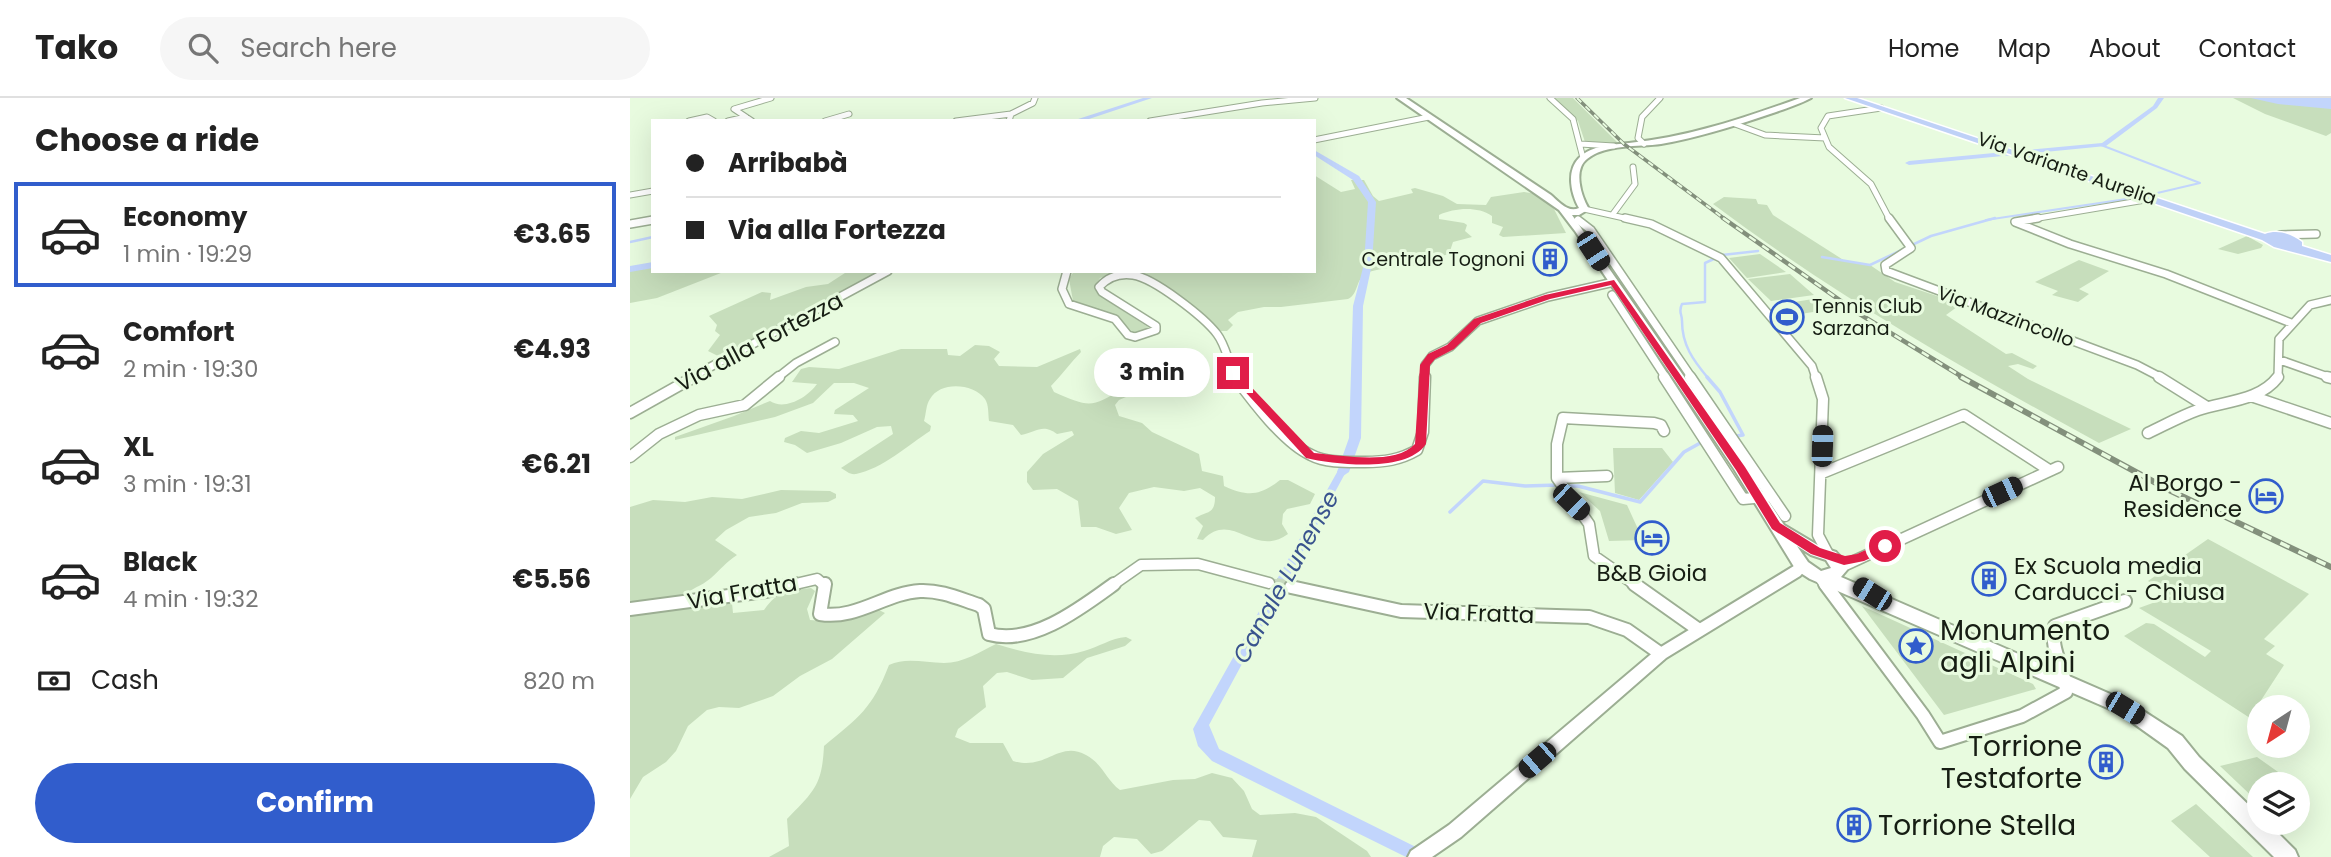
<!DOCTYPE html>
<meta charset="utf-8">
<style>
:root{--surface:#fff;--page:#f6f6f6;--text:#222;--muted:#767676;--line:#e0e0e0;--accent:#315dcc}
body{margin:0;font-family:Poppins,sans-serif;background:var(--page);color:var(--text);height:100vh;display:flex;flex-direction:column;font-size:26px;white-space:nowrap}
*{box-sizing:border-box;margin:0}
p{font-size:23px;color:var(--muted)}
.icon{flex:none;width:38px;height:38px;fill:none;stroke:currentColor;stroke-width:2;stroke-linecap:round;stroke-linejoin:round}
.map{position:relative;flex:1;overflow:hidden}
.drawer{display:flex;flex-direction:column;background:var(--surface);width:630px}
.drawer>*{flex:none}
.top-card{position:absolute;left:21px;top:21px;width:665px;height:154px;border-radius:0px;box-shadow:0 7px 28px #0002;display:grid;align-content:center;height:154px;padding:0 35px;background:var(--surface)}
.needle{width:46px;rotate:216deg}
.fabs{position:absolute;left:1617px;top:597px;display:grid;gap:14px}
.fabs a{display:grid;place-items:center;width:63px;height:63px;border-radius:50%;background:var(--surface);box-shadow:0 7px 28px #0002;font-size:35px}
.end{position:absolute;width:32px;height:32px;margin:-16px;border:9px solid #e11d48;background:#fff;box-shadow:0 0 0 4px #fff}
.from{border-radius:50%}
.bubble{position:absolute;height:49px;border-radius:24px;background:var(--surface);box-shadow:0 7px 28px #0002;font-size:23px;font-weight:700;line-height:49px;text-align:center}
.car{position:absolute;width:21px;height:42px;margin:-21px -10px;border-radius:9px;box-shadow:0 0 5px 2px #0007;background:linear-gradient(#222 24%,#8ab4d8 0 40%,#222 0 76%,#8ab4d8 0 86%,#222 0)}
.top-card b{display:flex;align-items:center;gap:24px;height:66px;font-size:26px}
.top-card b+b{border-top:2px solid var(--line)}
.top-card i{width:18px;height:18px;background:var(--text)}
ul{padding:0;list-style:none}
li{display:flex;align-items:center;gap:21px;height:105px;margin:0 14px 10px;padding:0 21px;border:4px solid transparent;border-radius:0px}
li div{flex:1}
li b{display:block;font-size:26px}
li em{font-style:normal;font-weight:700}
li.current{border-color:var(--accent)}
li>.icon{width:63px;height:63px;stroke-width:1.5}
h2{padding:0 35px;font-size:32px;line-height:84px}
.pay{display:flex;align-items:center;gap:18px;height:77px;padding:0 35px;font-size:26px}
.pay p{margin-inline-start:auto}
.cta{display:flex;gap:14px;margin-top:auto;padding:14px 35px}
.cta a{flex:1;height:80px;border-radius:42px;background:var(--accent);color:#fff;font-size:28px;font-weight:700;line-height:80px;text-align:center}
header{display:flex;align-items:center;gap:42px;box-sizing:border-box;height:98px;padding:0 35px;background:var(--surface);border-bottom:2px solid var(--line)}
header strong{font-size:33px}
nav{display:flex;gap:38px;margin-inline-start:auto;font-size:24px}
.search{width:490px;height:63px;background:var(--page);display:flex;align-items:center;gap:18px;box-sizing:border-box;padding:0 24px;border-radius:38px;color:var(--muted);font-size:26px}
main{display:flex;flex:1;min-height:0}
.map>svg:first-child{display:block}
.green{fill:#c7debc}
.water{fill:#c2d5fc}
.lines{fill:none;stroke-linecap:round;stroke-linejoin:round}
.stream-far2{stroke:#c2d5fc;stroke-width:2}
.stream-far1{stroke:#c2d5fc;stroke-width:2.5}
.stream{stroke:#c2d5fc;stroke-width:3.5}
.canal{fill:#c2d5fc;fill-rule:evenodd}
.minor-tunnel-far1{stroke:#c8dac0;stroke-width:10;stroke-dasharray:10 4.5;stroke-linecap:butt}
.minor-tunnel{stroke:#c8dac0;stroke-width:12;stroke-dasharray:12 6;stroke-linecap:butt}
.minor-far3-casing{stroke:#9cae93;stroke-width:7}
.minor-far2-casing{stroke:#9cae93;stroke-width:10}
.minor-far1-casing{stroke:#9cae93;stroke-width:13}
.minor-casing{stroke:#9cae93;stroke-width:16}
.tertiary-casing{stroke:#9cae93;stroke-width:4}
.secondary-casing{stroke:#9cae93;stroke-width:4}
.primary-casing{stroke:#fff;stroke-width:3}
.minor-far3{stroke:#fff;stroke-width:5}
.minor-far2{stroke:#fff;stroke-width:7}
.minor-far1{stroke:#fff;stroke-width:10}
.minor{stroke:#fff;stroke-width:12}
.tertiary{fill:#fff;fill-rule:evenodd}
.secondary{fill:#fff;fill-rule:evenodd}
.primary{fill:#bfd1f7;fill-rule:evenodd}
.rail-far2-casing{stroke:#83907c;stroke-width:3.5}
.rail-far1-casing{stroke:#83907c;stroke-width:4.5}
.rail-casing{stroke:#83907c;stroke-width:6}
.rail-far2{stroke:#e8fbdf;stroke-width:2;stroke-dasharray:6;stroke-linecap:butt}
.rail-far1{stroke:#e8fbdf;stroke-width:2.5;stroke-dasharray:8;stroke-linecap:butt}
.rail{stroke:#e8fbdf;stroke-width:3.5;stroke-dasharray:10;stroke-linecap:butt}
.route{fill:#e11d48}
.labels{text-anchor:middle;stroke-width:6;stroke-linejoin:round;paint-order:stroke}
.far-street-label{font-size:19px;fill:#161d13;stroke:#e8fbdf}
.far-poi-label{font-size:19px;fill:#161d13;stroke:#e8fbdf;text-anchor:end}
.street-label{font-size:23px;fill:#161d13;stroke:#e8fbdf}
.poi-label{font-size:23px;fill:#161d13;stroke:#e8fbdf;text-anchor:end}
.water-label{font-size:24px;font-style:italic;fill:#39538e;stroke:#e8fbdf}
.near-poi-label{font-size:28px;fill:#161d13;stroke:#e8fbdf;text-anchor:start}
</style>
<header>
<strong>Tako</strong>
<div class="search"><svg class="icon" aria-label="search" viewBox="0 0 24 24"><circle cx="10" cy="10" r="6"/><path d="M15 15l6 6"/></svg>Search here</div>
<nav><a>Home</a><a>Map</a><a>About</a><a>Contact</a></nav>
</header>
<main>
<section class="drawer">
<h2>Choose a ride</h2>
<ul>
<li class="current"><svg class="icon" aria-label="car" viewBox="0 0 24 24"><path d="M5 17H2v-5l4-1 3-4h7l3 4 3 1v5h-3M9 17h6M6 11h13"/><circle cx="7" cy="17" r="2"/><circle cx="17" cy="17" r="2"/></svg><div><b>Economy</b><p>1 min · 19:29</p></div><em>€3.65</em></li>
<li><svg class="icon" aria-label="car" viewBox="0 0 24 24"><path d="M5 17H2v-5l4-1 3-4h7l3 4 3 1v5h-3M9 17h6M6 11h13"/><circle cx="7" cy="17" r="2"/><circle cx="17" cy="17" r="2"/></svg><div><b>Comfort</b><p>2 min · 19:30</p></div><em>€4.93</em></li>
<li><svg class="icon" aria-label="car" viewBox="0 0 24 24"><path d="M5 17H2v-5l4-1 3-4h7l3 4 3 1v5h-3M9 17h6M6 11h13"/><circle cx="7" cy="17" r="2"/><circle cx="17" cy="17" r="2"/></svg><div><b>XL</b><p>3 min · 19:31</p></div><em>€6.21</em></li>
<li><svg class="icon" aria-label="car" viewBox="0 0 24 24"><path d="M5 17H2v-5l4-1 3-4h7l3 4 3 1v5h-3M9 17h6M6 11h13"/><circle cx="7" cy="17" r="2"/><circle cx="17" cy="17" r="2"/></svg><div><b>Black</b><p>4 min · 19:32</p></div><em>€5.56</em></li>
</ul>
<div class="pay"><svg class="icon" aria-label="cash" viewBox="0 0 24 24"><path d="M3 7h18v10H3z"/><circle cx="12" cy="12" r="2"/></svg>Cash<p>820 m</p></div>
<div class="cta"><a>Confirm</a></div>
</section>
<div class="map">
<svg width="1701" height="759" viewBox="0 0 1701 759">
<rect width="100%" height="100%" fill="#e8fbdf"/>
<path class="green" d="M924 0H943L988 45 970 47 955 44 948 23Z
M1603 0H1701V35L1696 38 1635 16Z
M684 77 711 94 725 91 721 82H734L743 98 749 103 783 95 781 91 785 90 813 98 827 106 856 107 861 99 894 94 907 96 924 111 936 135 873 139 869 137 873 129 862 125V118C847 108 825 110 809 117V121L834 125 837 127 835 133 842 139 823 144 819 156 801 161 803 163C792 170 755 167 737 175 725 181 729 196 718 201L651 209H634L608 214 598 222 603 227 597 233H591L514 176 502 173H684Z
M1094 99 1126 101 1128 106 1137 107 1143 117 1215 163 1240 167 1265 184 1331 206 1316 217 1376 256 1382 255 1407 268 1403 271 1388 266 1378 268 1398 281 1501 331 1469 345C1335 272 1206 198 1083 106Z
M1617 138 1633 147 1631 150 1608 156 1588 151Z
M1130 156 1156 174 1117 180 1099 160Z
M1449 162 1479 173 1449 191 1459 196 1448 204 1422 197 1428 193 1405 184Z
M23 169V173H96L27 200 0 205V173Z
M218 173H251L151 229 88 258 78 253 90 237 85 233 87 227 79 218 132 194 141 195 140 202 176 189 198 186Z
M444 173H491L470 180 464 189 469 197 521 231 504 236C488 214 464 217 443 203L439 181Z
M1160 176 1184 197 1141 203 1118 181Z
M1189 200 1202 211 1158 218 1146 207Z
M345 247 359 248 370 254 364 261 369 268 407 269 450 251 451 254C440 265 432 277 421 288L424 294C461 310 461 310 495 289L493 281C502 278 515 279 519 289L489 302 485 307 489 318 512 325 522 334 569 356 572 373 593 378 594 388C618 399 630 398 650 382H658L685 396 680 406 657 411 653 416 652 426 658 436C624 461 602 411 573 442L567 441 573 428 565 420C578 413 585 416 585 399L570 390 554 393 524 389 499 395 489 410 502 432 486 436 466 429H451L448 403 427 391 403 392 397 384V374L413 356 444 337 442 333 427 336C413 325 406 334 391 337L383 327 359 323C358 316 359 307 355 301 343 285 310 283 300 301 296 306 296 317 294 323L301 328 300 333C278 347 252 371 226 376 220 377 216 373 211 370L263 336 261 328 247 329 211 345 177 355 165 347 154 344 155 340 171 333 189 335 228 323 223 317 204 316 205 312 239 290 224 285H204L183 305 145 319 45 342V339L104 318 140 303C155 313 178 299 187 286L162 284 171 271 179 269 209 271 271 251H317L318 257 330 258Z
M983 350H1032L1043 364 1009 402 985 395Z
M151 392 200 393 206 396V400L198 404 172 405 146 415 119 419 96 432 85 442 107 457C96 464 90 472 81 480 67 492 57 489 47 508L50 512 95 503 102 505 103 515 134 512C148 492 158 493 181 490L185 493 177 511 180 522 206 524 249 512 255 515 202 561 170 578 143 598 109 610 89 609 77 612 58 628 46 653 36 664 13 679 0 701V409L23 402 55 404 82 399 112 401Z
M949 394 997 407 1013 442 979 443 970 413Z
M1578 441 1679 496 1634 541 1645 548 1636 556 1654 567 1626 610 1623 622 1494 538 1516 525 1524 526 1575 559 1581 553 1509 510 1542 498 1518 483Z
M1232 508 1403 586 1406 591 1314 617Z
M496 539 502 542 495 548 457 560 433 580 402 582 377 574 367 575 353 588 356 609 328 631 325 639 340 645H373L383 663C417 673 428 642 456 657 473 666 476 682 490 692L543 682 565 681 582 675 602 680 614 693 622 711 630 717 665 715 686 719 737 753 741 759H622L627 742 593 739 580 723 569 722 532 753 521 756 507 741 484 739 473 748 470 759H139L159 748 157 721C184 693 192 688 194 648 229 619 242 611 259 567 276 559 295 565 314 565 333 565 350 554 366 546 395 555 424 562 454 553 469 549 481 540 496 539Z
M1627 659 1665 686H1629V705L1590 668Z
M1566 706 1623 759H1580L1541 723Z"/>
<path class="water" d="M1621 0H1701V11L1648 6Z
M710 369 718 370 579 627 589 651 806 759H776L582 663 568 648 563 631Z"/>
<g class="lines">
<path class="stream-far2" d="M1471 47 1570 85 1523 96
M1356 122 1510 99"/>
<path class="stream-far1" d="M0 144 23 139
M1092 157 1128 153
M1192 159 1240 167 1301 138 1365 120
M1078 280C1063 262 1052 247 1052 223 1052 215 1048 214 1052 206L1075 204V165L1086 160"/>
<path class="stream" d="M1077 279 1090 294 1113 337 1106 338
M936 388H948L1010 404 1054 354 1072 344
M820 414 853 383 895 388 928 387"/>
<path class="canal" d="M513 0H522L453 23H442Z
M1528 0H1534L1527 10 1476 48 1279 67 1275 65 1279 63 1472 45 1523 8Z
M684 52 729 78 746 104 742 166 733 208 731 340 719 374 713 378 707 374 719 340 723 208 734 166 738 104 723 82 684 57Z
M23 164V170L0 174V168Z"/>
<path class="minor-tunnel-far1" d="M639 485 656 488"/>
<path class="minor-tunnel" d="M646 486 661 489"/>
<defs>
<path id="minor-far3" d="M920 0 943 21 953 60
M1251 10 1198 18 1191 30 1199 49 1241 86 1260 122
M59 23 77 19 84 23
M98 23 116 19
M122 23 104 11 141 0
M195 23 219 16
M326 23 381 16
M379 23 381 16 403 5 405 0
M520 23 632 5 685 0
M1105 26 1135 37 1195 40
M684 42 799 19
M950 46 984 48
M1014 46 1008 40 1012 19 1030 0
M0 97 23 93
M954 111 1003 122
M983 116 1005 86 1003 69
M1397 122 1521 101"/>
<path id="minor-far2" d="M995 120 1021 126 1091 160 1182 268 1186 280
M1259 120 1281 150 1255 167 1256 173 1507 267 1532 280
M1408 120 1385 124 1440 146 1536 176 1661 225
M948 122 961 132 1062 280
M0 126 23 122
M1650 137 1686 136
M437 173 432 191 439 206 485 221 498 237 505 239 526 232V228L472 194 469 189C478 179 490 175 503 177 524 180 574 219 587 236 597 249 598 267 607 280
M982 197 1036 280
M1650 262 1701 280
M60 280 258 173
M147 280 166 265 205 244
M795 280V267L802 258 820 249 848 223 918 199 984 184
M1648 280 1649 241 1680 207 1701 202"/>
<path id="minor-far1" d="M605 279C622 302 654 345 681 357 696 365 718 364 735 364 754 364 770 362 787 352L793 334 795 279
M1034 279 1113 401 1135 399
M1060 279 1155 418
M1186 279 1193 301 1188 437 1198 456
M1529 279 1577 309
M1697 279 1701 280
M1621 298 1701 325
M0 315 64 279
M1518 335C1535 327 1551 318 1568 312 1595 303 1630 303 1648 279
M0 359 29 336 69 317 115 307 149 279
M1192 375 1334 317 1419 372
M927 380 977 378
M1209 470 1428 369
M1191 481 1196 488
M157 488 187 481 195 488
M481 488 511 467 568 466 639 485
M1007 488 964 458 959 426 927 380V346L933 320 1024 325 1031 327 1034 333"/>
<path id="minor" d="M195 486 190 516C227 522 255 495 290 493 311 492 330 501 349 507L354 511 359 536C402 548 451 510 484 486
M1004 486 1069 532
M1195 486 1293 617 1310 644 1392 618 1436 594C1436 570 1419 553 1425 528L1495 503
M661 489 771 513 959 519 997 532 1031 556
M0 511 136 493 165 486"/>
<path id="tertiary" d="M1172 463 1177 465 1179 468 1170 478 1036 560 831 739 802 759H778L781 753 819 727 1026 552Z"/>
<path id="secondary" d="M767 0H776L921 97C929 104 938 115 949 110 941 96 936 73 949 60 961 47 983 47 999 45 1059 39 1114 20 1170 0H1181C1170 6 1157 10 1146 14 1108 27 1070 39 1031 46 1009 49 975 46 957 61 943 72 951 98 959 111L949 117H942L1116 368 1154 427 1191 449 1206 454 1215 464 1217 472 1211 479 1501 605 1552 638 1569 659 1629 717V724H1637L1665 752 1668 759H1644L1555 671 1538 650 1489 615 1180 481 1166 472 1104 371 945 133 929 112ZM1167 448 1181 457 1196 462 1201 470 1191 473 1178 464Z"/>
<path id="primary" d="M1215 0H1227L1635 136C1648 131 1661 136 1672 144V148L1701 157V164L1644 149 1632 142Z"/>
</defs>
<use href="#minor-far3" class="minor-far3-casing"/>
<use href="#minor-far2" class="minor-far2-casing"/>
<use href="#minor-far1" class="minor-far1-casing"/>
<use href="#minor" class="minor-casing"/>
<use href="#tertiary" class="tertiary-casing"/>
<use href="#secondary" class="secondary-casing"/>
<use href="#primary" class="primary-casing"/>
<use href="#minor-far3" class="minor-far3"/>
<use href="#minor-far2" class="minor-far2"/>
<use href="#minor-far1" class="minor-far1"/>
<use href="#minor" class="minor"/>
<use href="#tertiary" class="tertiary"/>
<use href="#secondary" class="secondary"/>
<use href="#primary" class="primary"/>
<defs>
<path id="rail-far2" d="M947 0 994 46 1096 122"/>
<path id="rail-far1" d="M1093 120 1228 215 1334 280"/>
<path id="rail" d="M1331 279 1539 392 1701 469"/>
</defs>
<use href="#rail-far2" class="rail-far2-casing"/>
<use href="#rail-far1" class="rail-far1-casing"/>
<use href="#rail" class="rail-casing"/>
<use href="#rail-far2" class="rail-far2"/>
<use href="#rail-far1" class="rail-far1"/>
<use href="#rail" class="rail"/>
</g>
<path class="route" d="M984 182 1115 369 1150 425 1190 450 1215 458 1227 456 1255 443 1262 448 1260 451 1234 463 1214 467 1181 456 1142 431 1106 372 981 187 920 201 851 225 824 251 805 261 800 267 796 346C777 375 707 367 676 360L598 275 606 273 684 355C711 357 765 368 785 346L790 267 798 256 817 247 844 221 915 197Z"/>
<defs>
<symbol id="building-ring" viewBox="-11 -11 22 22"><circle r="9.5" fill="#e8fbdf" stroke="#315dcc" stroke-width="1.5"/><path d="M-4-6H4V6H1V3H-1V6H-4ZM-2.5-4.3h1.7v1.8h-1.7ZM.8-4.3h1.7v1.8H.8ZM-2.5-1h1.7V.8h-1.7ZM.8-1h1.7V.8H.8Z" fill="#315dcc"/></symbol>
<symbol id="stadium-ring" viewBox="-11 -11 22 22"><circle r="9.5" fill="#e8fbdf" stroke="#315dcc" stroke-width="1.5"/><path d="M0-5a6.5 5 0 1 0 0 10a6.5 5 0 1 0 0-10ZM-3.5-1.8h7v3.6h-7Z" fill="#315dcc"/></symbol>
<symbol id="hotel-ring" viewBox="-11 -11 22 22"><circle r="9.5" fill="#e8fbdf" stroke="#315dcc" stroke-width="1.5"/><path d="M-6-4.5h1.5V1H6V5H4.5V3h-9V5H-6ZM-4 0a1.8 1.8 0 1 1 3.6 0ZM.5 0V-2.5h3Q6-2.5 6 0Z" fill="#315dcc"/></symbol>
<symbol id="sight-ring" viewBox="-11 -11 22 22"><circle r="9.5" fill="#e8fbdf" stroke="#315dcc" stroke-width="1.5"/><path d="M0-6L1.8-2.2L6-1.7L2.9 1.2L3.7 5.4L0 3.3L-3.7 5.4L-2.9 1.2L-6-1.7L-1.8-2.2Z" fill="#315dcc"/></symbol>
</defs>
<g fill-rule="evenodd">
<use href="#building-ring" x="901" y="142" width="38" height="38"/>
<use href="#stadium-ring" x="1138" y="200" width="38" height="38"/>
<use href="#hotel-ring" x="1617" y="379" width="38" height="38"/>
<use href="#hotel-ring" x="1003" y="421" width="38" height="38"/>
<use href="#building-ring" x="1340" y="462" width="38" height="38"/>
<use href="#sight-ring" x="1267" y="529" width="38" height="38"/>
<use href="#building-ring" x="1457" y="645" width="38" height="38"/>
<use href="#building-ring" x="1205" y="708" width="38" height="38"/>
</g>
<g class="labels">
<g class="far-street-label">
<text transform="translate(1437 70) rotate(19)" y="7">Via Variante Aurelia</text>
<text transform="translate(1376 218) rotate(20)" y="7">Via Mazzincollo</text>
</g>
<g class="far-poi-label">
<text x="895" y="168">Centrale Tognoni</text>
<text x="1182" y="215" text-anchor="start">Tennis Club<tspan x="1182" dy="22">Sarzana</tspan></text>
</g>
<g class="street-label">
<text transform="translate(129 244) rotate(-28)" y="8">Via alla Fortezza</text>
<text transform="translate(112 494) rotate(-10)" y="8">Via Fratta</text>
<text transform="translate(849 515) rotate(2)" y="8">Via Fratta</text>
</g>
<g class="poi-label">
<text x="1612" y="393">Al Borgo -<tspan x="1612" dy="26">Residence</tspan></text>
<text x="1384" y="476" text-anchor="start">Ex Scuola media<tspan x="1384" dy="26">Carducci - Chiusa</tspan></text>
<text x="1022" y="483" text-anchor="middle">B&amp;B Gioia</text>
</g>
<g class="water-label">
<text transform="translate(656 479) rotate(-61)" y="8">Canale Lunense</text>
</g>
<g class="near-poi-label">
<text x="1310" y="542">Monumento<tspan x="1310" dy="32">agli Alpini</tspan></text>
<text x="1452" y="658" text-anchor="end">Torrione<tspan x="1452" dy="32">Testaforte</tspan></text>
<text x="1248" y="737">Torrione Stella</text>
</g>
</g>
</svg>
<div class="fabs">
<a><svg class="needle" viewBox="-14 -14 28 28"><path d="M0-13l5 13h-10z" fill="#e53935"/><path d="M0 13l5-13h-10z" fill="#767676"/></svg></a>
<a><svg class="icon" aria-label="layers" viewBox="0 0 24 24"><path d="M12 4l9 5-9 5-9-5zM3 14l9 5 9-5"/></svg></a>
</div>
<i class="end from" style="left:1255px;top:448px"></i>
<i class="end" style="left:603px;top:275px"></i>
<div class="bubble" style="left:464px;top:250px;width:116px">3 min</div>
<i class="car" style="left:963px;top:153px;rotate:147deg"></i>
<i class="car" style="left:1192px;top:348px;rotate:2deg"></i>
<i class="car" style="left:1372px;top:394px;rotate:65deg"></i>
<i class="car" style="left:941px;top:404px;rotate:134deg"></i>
<i class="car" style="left:1242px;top:496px;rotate:302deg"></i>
<i class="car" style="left:1495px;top:610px;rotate:121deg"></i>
<i class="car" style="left:907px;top:662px;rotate:229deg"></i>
<div class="top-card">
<b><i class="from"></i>Arribabà</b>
<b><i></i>Via alla Fortezza</b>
</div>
</div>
</main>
